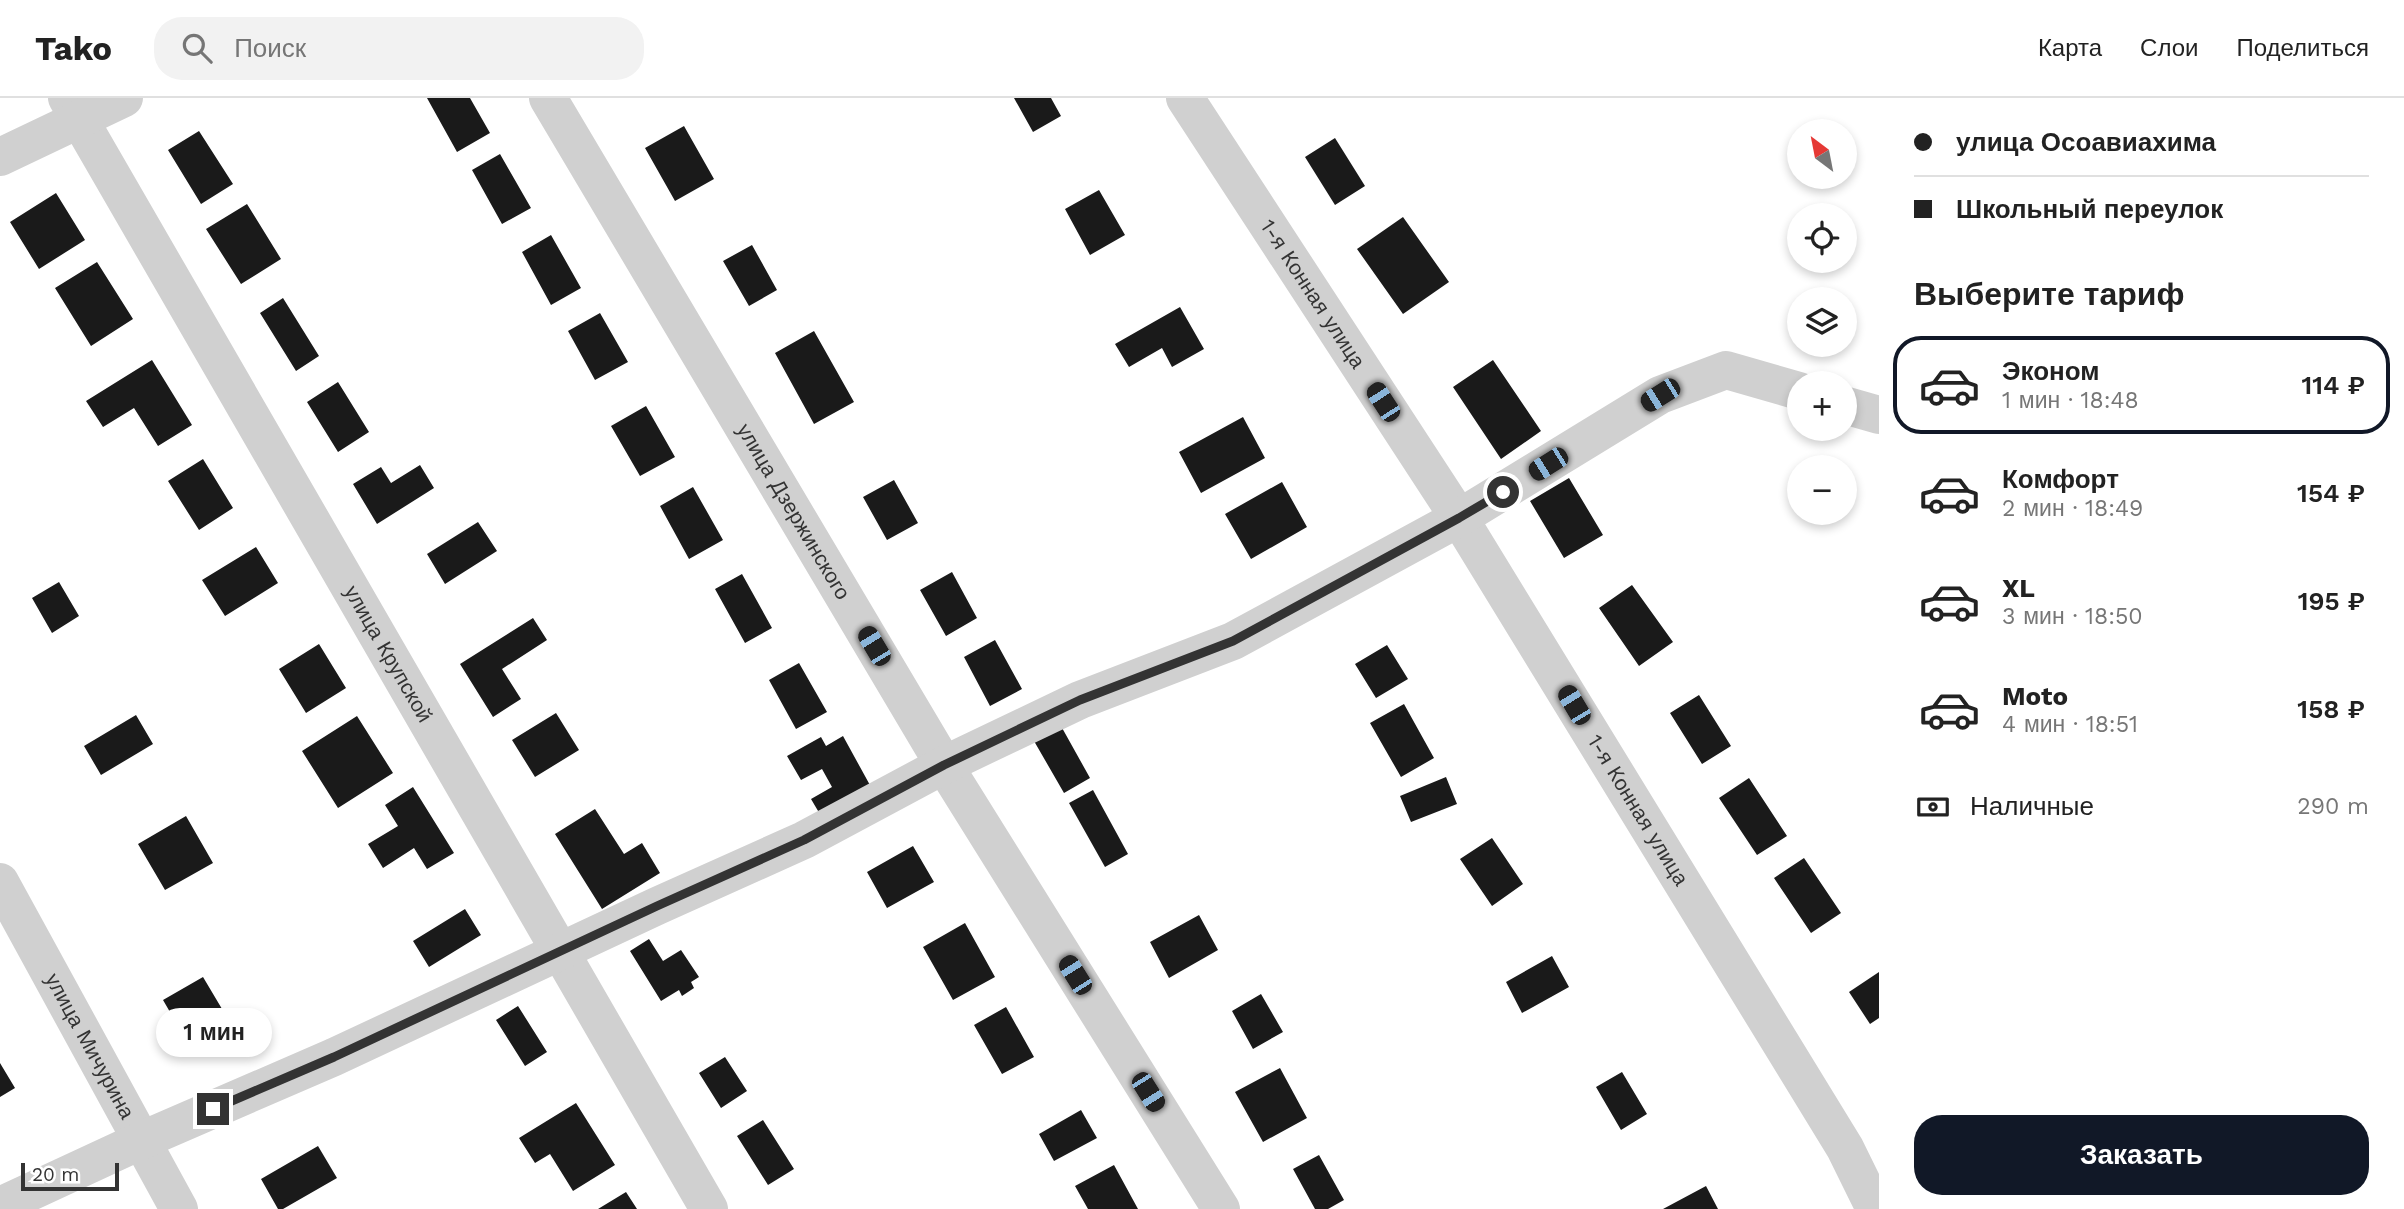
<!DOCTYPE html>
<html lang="ru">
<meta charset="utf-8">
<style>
:root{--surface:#fff;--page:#f2f2f2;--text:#222;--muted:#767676;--line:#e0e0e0;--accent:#111827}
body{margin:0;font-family:"Work Sans",sans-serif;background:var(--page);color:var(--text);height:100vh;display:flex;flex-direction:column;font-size:26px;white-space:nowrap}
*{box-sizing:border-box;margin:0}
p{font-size:23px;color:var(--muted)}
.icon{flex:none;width:38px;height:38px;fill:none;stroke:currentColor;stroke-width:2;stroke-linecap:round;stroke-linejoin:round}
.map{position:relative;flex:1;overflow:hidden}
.panel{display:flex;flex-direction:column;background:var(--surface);width:525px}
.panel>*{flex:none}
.top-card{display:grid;align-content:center;height:154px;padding:0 35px;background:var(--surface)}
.needle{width:46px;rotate:328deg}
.tools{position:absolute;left:1787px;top:21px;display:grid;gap:14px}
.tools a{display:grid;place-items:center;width:70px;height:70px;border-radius:50%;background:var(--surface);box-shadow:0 4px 10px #0003;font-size:35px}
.scale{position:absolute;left:21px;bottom:18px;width:98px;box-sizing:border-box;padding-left:7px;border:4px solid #333;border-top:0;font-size:19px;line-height:24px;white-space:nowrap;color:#333;-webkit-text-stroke:5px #fff;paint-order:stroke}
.end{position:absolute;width:32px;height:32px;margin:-16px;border:9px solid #333;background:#fff;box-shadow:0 0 0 4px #fff}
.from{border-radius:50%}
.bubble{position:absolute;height:49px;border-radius:24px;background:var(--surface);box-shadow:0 4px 10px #0003;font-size:23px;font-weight:600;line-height:49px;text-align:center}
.car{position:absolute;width:21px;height:42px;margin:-21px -10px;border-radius:9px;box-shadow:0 0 5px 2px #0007;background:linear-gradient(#222 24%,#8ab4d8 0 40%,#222 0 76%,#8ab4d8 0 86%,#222 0)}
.top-card b{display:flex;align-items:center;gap:24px;height:66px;font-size:26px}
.top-card b+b{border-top:2px solid var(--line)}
.top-card i{width:18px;height:18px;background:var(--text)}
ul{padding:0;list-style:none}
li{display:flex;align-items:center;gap:21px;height:98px;margin:0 14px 10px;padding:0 21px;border:4px solid transparent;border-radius:28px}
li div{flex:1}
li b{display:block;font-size:26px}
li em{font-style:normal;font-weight:600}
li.on{border-color:var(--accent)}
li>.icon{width:63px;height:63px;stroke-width:1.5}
h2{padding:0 35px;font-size:32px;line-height:84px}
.pay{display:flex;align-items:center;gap:18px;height:77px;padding:0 35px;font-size:26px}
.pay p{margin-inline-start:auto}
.button{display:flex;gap:14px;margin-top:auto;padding:14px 35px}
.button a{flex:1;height:80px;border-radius:28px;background:var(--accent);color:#fff;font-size:28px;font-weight:600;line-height:80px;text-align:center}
header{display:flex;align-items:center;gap:42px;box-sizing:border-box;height:98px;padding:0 35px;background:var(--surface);border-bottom:2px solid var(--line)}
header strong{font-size:33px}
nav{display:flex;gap:38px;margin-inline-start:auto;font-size:24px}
.search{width:490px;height:63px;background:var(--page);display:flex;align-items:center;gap:18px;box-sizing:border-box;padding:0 24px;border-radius:28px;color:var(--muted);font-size:26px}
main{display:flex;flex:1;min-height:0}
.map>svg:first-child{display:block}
.building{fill:#1a1a1a}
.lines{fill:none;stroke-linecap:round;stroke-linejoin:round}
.minor{stroke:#d0d0d0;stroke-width:38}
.route{stroke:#333;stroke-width:9}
.labels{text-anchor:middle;stroke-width:7;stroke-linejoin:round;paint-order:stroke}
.street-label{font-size:21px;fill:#333;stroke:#fff}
</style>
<header>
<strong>Tako</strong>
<div class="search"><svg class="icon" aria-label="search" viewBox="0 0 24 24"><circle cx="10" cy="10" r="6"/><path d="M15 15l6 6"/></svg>Поиск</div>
<nav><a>Карта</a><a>Слои</a><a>Поделиться</a></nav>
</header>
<main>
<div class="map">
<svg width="1879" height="1111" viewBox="0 0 1879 1111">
<rect width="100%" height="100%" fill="#fff"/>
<path class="building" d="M427 0H470L490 35 457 54Z
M1014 0H1051L1061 18 1033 34Z
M684 28 714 81 675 103 645 50Z
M199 33 233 86 201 106 168 52Z
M1335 40 1365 88 1335 107 1305 59Z
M500 56 531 110 502 126 472 72Z
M1099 92 1125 137 1090 157 1065 111Z
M56 95 85 142 39 171 10 124Z
M247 106 281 161 241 186 206 131Z
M1403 119 1449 184 1403 216 1357 151Z
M551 137 581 190 551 207 522 154Z
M752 147 777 192 749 208 723 163Z
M97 164 133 221 91 248 55 190Z
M283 200 319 258 296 273 260 215Z
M1180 209 1204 251 1172 269 1162 250 1129 269 1115 246Z
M600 215 628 264 595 282 568 233Z
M814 233 854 304 814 326 775 255Z
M152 262 192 327 158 348 134 310 103 329 86 303Z
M1493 262 1541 333 1501 361 1453 289Z
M338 284 369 334 338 354 307 304Z
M646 308 675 359 640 378 611 328Z
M1243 319 1265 360 1201 395 1179 354Z
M203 361 233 410 199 432 168 383Z
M420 367 434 390 377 426 353 386 381 369 391 385Z
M1569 380 1603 437 1564 460 1530 403Z
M894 382 918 425 887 442 863 399Z
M1282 384 1307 429 1251 461 1225 416Z
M693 389 723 442 689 461 660 408Z
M478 424 497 453 445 486 427 456Z
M256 449 278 485 225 518 202 482Z
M952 474 977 520 946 538 920 492Z
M742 476 772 530 745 545 715 491Z
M59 484 79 518 52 535 32 500Z
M1632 487 1673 544 1639 568 1599 510Z
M533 520 547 542 502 571 521 601 493 619 460 566Z
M995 542 1022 591 990 608 964 559Z
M319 546 346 590 306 615 279 571Z
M1387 547 1408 581 1376 600 1355 566Z
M799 565 827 614 796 631 769 582Z
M1699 597 1731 648 1702 666 1670 615Z
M1404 606 1434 660 1401 679 1370 625Z
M556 615 579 652 535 679 512 642Z
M136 617 153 646 101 677 84 648Z
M357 618 393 675 338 710 302 653Z
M1061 628 1090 680 1064 695 1034 643Z
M843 638 871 689 821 718 811 701 832 689 822 671 801 682 787 658 821 639 826 648Z
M1446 679 1457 706 1411 724 1400 698Z
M1749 680 1787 738 1757 757 1719 700Z
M413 689 454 755 427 771 414 750 383 770 368 746 398 728 385 707Z
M1093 692 1128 756 1105 769 1069 705Z
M595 711 624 756 642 745 660 775 602 811 555 736Z
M186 718 213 765 165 792 138 746Z
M1492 740 1523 786 1492 808 1460 761Z
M913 748 934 784 887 810 867 774Z
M1804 760 1841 815 1811 835 1774 780Z
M465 811 481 837 429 869 413 843Z
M1199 817 1218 852 1169 880 1150 844Z
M965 825 995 879 953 902 923 849Z
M649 841 663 863 681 852 699 879 691 884 694 890 682 898 679 892 661 903 630 853Z
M1552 858 1569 889 1522 915 1506 884Z
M1879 874V920L1870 926 1849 894Z
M203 879 228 921 188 945 163 902Z
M1261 896 1283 934 1253 951 1232 913Z
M518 908 547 954 525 968 496 922Z
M1006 909 1034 959 1002 976 974 927Z
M725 959 747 993 721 1010 699 975Z
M0 965 15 990 0 999Z
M1280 970 1307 1020 1263 1044 1235 994Z
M1622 974 1647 1016 1621 1032 1596 989Z
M576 1005 615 1067 573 1093 550 1056 535 1065 519 1040Z
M1081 1012 1097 1040 1054 1063 1039 1036Z
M763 1022 794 1071 768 1087 737 1038Z
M318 1048 337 1080 283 1111H278L261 1081Z
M1319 1057 1344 1102 1328 1111H1315L1293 1071Z
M1114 1067 1138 1111H1088L1075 1088Z
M1706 1088 1718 1111H1663Z
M626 1094 637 1111H598Z"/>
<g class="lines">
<g class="minor">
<path id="s1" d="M67 0 709 1111"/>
<path id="s2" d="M548 0 944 667 1221 1111"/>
<path id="s3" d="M1185 0 1459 420 1845 1050 1875 1111"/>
<path d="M0 59 124 0"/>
<path d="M1844 307 1879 317"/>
<path id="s4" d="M0 784 179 1111"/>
<path d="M0 1108 140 1043 334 959 657 808 804 742 944 667 1080 602 1233 543 1459 420 1660 297 1726 272 1799 293"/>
</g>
</g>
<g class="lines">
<path class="route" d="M213 1011 334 959 657 808 804 742 944 667 1080 602 1233 543 1459 420 1503 394"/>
</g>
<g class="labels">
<g class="street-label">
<text dy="7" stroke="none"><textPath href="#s3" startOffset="234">1-я Конная улица</textPath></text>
<text dy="7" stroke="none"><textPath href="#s2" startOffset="481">улица Дзержинского</textPath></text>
<text dy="7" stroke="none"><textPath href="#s1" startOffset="642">улица Крупской</textPath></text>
<text dy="7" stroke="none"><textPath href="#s3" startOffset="844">1-я Конная улица</textPath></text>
<text dy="7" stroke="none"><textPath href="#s4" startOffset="187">улица Мичурина</textPath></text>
</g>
</g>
</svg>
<div class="tools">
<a><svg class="needle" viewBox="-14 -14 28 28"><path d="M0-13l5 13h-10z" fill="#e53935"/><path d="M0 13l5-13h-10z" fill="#767676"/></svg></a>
<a><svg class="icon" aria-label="locate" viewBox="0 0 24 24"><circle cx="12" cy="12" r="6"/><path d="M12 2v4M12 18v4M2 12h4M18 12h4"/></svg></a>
<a><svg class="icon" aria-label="layers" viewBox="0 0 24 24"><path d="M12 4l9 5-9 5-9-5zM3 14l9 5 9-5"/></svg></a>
<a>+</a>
<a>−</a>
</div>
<div class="scale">20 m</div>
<i class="end from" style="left:1503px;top:394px"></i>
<i class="end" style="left:213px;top:1011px"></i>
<div class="bubble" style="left:156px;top:910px;width:116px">1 мин</div>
<i class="car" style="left:1660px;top:297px;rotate:238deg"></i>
<i class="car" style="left:1383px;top:304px;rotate:327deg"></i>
<i class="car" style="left:1548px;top:366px;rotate:238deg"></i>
<i class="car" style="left:874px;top:548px;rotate:329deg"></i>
<i class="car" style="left:1574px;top:607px;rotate:329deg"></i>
<i class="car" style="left:1075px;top:877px;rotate:328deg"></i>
<i class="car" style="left:1148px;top:994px;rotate:148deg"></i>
</div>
<section class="panel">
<div class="top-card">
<b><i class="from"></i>улица Осоавиахима</b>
<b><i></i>Школьный переулок</b>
</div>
<h2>Выберите тариф</h2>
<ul>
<li class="on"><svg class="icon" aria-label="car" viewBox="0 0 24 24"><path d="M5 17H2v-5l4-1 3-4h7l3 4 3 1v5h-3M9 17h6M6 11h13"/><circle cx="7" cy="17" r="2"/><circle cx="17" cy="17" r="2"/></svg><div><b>Эконом</b><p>1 мин · 18:48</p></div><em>114 ₽</em></li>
<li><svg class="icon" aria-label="car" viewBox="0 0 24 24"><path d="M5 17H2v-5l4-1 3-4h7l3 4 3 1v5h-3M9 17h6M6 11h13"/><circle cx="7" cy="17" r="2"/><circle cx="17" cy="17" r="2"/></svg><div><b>Комфорт</b><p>2 мин · 18:49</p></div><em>154 ₽</em></li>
<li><svg class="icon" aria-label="car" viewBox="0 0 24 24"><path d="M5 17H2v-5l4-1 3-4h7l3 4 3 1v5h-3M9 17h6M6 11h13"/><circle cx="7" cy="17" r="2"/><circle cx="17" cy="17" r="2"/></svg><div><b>XL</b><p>3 мин · 18:50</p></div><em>195 ₽</em></li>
<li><svg class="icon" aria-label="car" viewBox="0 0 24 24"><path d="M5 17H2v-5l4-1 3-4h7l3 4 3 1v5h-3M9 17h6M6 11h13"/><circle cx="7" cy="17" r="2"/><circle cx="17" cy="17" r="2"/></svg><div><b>Moto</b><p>4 мин · 18:51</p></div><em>158 ₽</em></li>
</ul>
<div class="pay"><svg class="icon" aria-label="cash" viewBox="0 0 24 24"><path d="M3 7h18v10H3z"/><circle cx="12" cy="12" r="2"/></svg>Наличные<p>290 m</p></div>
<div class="button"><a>Заказать</a></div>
</section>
</main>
